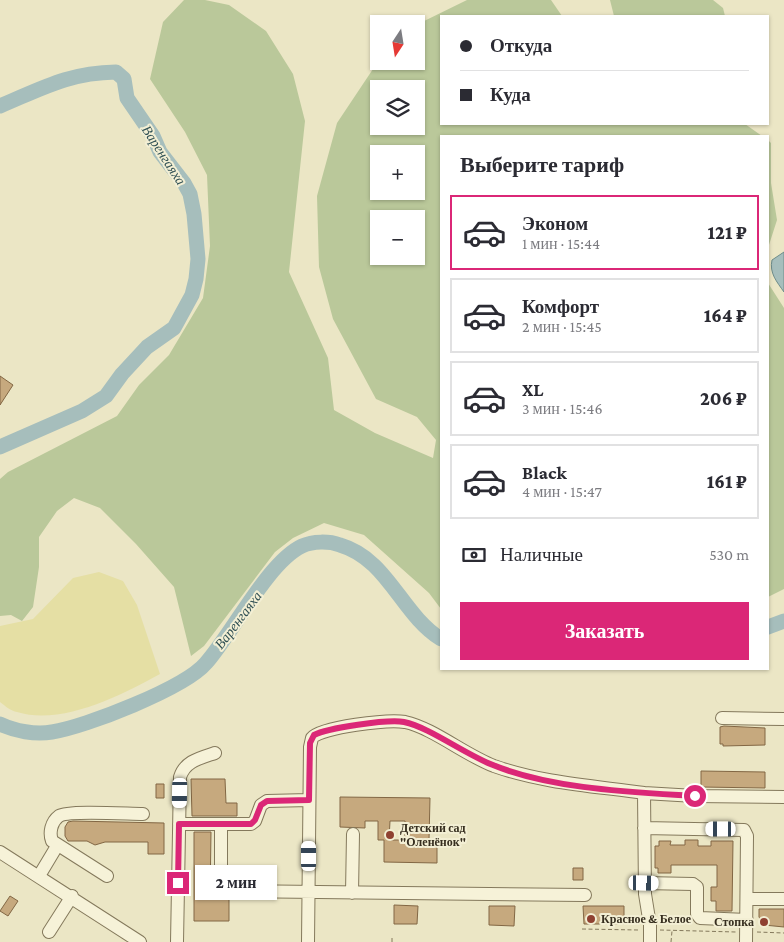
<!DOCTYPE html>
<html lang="ru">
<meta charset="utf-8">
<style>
:root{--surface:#fff;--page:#f7f7f7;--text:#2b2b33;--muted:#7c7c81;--line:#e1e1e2;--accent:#db2777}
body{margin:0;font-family:"Crimson Pro",serif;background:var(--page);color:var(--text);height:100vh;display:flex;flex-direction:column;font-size:19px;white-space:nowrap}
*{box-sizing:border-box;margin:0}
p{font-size:16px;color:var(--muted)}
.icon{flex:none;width:28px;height:28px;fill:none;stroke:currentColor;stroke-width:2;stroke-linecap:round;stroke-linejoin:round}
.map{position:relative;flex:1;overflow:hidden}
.panel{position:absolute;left:440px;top:135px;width:329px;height:535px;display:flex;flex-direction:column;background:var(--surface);border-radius:0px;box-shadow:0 1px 4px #0004}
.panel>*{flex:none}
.banner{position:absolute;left:440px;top:15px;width:329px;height:110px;border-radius:0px;box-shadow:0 1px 4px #0004;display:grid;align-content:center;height:110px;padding:0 20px;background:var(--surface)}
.needle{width:32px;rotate:192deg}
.fabs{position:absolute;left:370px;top:15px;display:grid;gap:10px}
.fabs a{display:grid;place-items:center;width:55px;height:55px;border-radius:0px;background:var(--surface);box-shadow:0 1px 4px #0004;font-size:25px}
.end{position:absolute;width:22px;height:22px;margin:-11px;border:6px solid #db2777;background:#fff;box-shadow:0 0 0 2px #fff}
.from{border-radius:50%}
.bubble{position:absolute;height:35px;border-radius:0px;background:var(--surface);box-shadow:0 1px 4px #0004;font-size:16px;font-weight:800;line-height:35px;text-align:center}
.car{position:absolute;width:15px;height:30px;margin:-15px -8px;border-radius:6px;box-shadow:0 0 4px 1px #0007;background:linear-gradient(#fff 24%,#345 0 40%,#fff 0 76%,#345 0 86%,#fff 0)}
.banner b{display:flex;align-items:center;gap:18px;height:48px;font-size:19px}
.banner b+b{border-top:1px solid var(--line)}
.banner i{width:12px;height:12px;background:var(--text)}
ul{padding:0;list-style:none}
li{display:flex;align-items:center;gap:15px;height:75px;margin:0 10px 8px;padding:0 10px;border:2px solid var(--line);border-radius:0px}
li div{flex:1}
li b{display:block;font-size:19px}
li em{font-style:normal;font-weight:800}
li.on{border-color:var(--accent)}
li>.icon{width:45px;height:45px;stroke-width:1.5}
h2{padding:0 20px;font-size:22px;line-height:60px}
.pay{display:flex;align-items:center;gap:12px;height:55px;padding:0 20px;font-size:19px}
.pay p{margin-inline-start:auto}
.cta{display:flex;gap:10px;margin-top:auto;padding:10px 20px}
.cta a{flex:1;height:58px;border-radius:0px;background:var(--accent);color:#fff;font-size:20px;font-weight:800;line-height:58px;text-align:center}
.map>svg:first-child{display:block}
.green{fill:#bac89a;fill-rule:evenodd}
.sand{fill:#e5dfa4}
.water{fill:#a6bebc;stroke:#6e8c8a}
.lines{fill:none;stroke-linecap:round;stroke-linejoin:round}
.river{stroke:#a6bebc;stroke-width:15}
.building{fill:#c6a97e;stroke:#826744;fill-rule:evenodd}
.minor-casing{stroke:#84795c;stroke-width:14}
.path{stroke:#84795c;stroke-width:1;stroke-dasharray:4 2.5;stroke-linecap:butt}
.minor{stroke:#f6f2d8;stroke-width:12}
.route{stroke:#db2777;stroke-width:6}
.poi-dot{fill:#8f4131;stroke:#f3efd4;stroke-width:2}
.labels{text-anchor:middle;stroke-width:4;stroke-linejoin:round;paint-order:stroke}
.poi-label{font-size:12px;font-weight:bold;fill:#362e1f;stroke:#f3efd4;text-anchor:start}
.water-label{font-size:14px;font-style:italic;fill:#305054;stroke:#f3efd4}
</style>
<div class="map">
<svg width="784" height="942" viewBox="0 0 784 942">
<rect width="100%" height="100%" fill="#ebe6c5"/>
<path class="green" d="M184 0H205L229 5 266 31 293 74 305 121 289 272 328 358 334 410 375 433 433 458 436 440 417 417 376 399 333 319 319 267 317 196 337 123 379 60 416 61V25L467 0H551L562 16H441V124H745L762 136H441V609L429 593 364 535 324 523 293 538 275 552 204 646 191 656 174 587 136 544 100 508 74 498 57 511 39 537V567L33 607 22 621 11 615 0 616V479L8 472 117 416 139 385 169 355 203 298 210 246 207 175 185 132 150 79 163 22ZM379 89H416V126H379ZM379 154H416V191H379ZM379 219H416V256H379Z
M610 0H713L723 8 725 16H614Z
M768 140 771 143V183L777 220 768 248Z
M768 283 784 308V589L768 597Z"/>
<path class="sand" d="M99 572 123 581 137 605 160 674C122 695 62 726 17 712 11 711 5 706 0 702V626L33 619 73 578Z"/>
<path class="water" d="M784 252V292C777 282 769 273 772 260Z"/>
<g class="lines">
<path class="river" d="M0 106C43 88 68 73 116 72L124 79 127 98 153 136 160 152 184 183 190 194 194 214 198 259 196 279 192 295 174 328 147 347 122 374 106 396 82 411 0 447
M768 627 784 621
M0 724C15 731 35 735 52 732 85 727 185 688 206 663 232 634 268 562 302 546 313 541 329 541 340 545 388 559 401 614 441 639"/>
</g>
<path class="building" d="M0 376 13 385 0 405Z
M724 726 765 728V745L723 746V744H720V727Z
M701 771 765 772V788L701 787Z
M191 779H225L226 803H237V816H192Z
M156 784H164V798H156Z
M340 797 430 798 429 840H437V863L384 862V840H378V821H365V828L340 827ZM390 821H405V840H389Z
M73 821 164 823V854H148V842H105L95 845 87 841H68L65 836V827L68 822Z
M194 832H211L210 899H229V921H194Z
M685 840H698V846H711V841H733L732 911H716V901H711V887H717V865H671V873H658V868H655V846H659V841H671L670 845H685Z
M573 868H583V880H573Z
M10 896 18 901 8 916 0 911Z
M394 905 418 906 417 924H394Z
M489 906H515L514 926 489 925Z
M583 906H624V924H584Z
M759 909H784V927L764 925 759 917Z"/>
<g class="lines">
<defs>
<path id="minor" d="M722 718 784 719
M644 793 695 796 784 797
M179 824H251L255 821 261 805 267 801 309 800
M221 825V882L226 891 585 895
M644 828 744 830 747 836 746 942
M0 852 140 942
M39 876 57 846
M107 876 52 841C49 833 51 822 59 816 69 810 128 814 143 814
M644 883 693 884 697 887V914L700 918 747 920
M352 893 353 834
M747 899H784
M49 932 72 896
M177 942 180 777C185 761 200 758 215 753
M308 942 310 747 312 738C321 727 389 719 405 722 433 728 465 755 494 766 542 783 594 786 644 793L645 894 650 925V942"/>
</defs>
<use href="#minor" class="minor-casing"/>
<path class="path" d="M582 929 638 930
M660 930 736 932
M757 932 784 933
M392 942V937
M671 942 672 931"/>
<use href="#minor" class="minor"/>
</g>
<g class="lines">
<path class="route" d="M178 883 179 824H251L255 820 261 805 267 801 309 800 310 743 314 735C327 728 388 719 404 722 429 727 466 755 493 765 551 789 632 792 695 796"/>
</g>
<g class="poi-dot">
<circle cx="390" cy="835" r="5"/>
<circle cx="591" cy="919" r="5"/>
<circle cx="764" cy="922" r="5"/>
</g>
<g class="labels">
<g class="poi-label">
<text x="400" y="832">Детский сад<tspan x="400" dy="14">"Оленёнок"</tspan></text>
<text x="601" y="923">Красное &amp; Белое</text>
<text x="754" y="926" text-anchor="end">Стопка</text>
</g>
<g class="water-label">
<text transform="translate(164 155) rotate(57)" y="5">Варенгаяха</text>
<text transform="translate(238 620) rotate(-53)" y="5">Варенгаяха</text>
</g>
</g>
</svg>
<div class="fabs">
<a><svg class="needle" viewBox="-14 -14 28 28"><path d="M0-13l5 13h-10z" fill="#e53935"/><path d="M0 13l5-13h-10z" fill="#7c7c81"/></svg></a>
<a><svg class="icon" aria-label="layers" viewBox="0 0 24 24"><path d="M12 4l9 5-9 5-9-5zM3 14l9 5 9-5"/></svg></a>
<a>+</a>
<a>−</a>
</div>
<i class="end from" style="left:695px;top:796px"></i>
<i class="end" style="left:178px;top:883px"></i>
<div class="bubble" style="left:195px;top:865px;width:82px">2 мин</div>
<i class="car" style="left:180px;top:793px;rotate:181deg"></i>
<i class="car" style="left:721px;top:829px;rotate:270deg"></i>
<i class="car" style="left:309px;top:856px;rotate:0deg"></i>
<i class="car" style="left:644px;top:883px;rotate:91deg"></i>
<div class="banner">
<b><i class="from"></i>Откуда</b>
<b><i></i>Куда</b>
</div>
<section class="panel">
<h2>Выберите тариф</h2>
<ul>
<li class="on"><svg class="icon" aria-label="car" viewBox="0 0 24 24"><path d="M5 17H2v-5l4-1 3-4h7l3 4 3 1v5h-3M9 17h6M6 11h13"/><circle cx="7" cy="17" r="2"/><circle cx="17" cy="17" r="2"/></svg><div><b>Эконом</b><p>1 мин · 15:44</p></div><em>121 ₽</em></li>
<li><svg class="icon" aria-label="car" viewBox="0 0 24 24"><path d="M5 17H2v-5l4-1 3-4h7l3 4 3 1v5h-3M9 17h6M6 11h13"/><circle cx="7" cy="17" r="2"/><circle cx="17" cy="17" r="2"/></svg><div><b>Комфорт</b><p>2 мин · 15:45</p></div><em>164 ₽</em></li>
<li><svg class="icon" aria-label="car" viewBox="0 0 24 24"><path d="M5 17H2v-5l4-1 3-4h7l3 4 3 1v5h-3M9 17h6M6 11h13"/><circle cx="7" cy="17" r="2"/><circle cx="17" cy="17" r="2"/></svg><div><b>XL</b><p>3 мин · 15:46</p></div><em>206 ₽</em></li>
<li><svg class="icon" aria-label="car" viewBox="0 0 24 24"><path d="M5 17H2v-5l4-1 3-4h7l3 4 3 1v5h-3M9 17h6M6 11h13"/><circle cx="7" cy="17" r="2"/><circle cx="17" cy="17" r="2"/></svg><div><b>Black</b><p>4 мин · 15:47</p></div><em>161 ₽</em></li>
</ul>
<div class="pay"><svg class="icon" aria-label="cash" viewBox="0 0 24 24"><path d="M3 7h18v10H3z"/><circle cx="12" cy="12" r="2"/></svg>Наличные<p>530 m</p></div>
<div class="cta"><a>Заказать</a></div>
</section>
</div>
